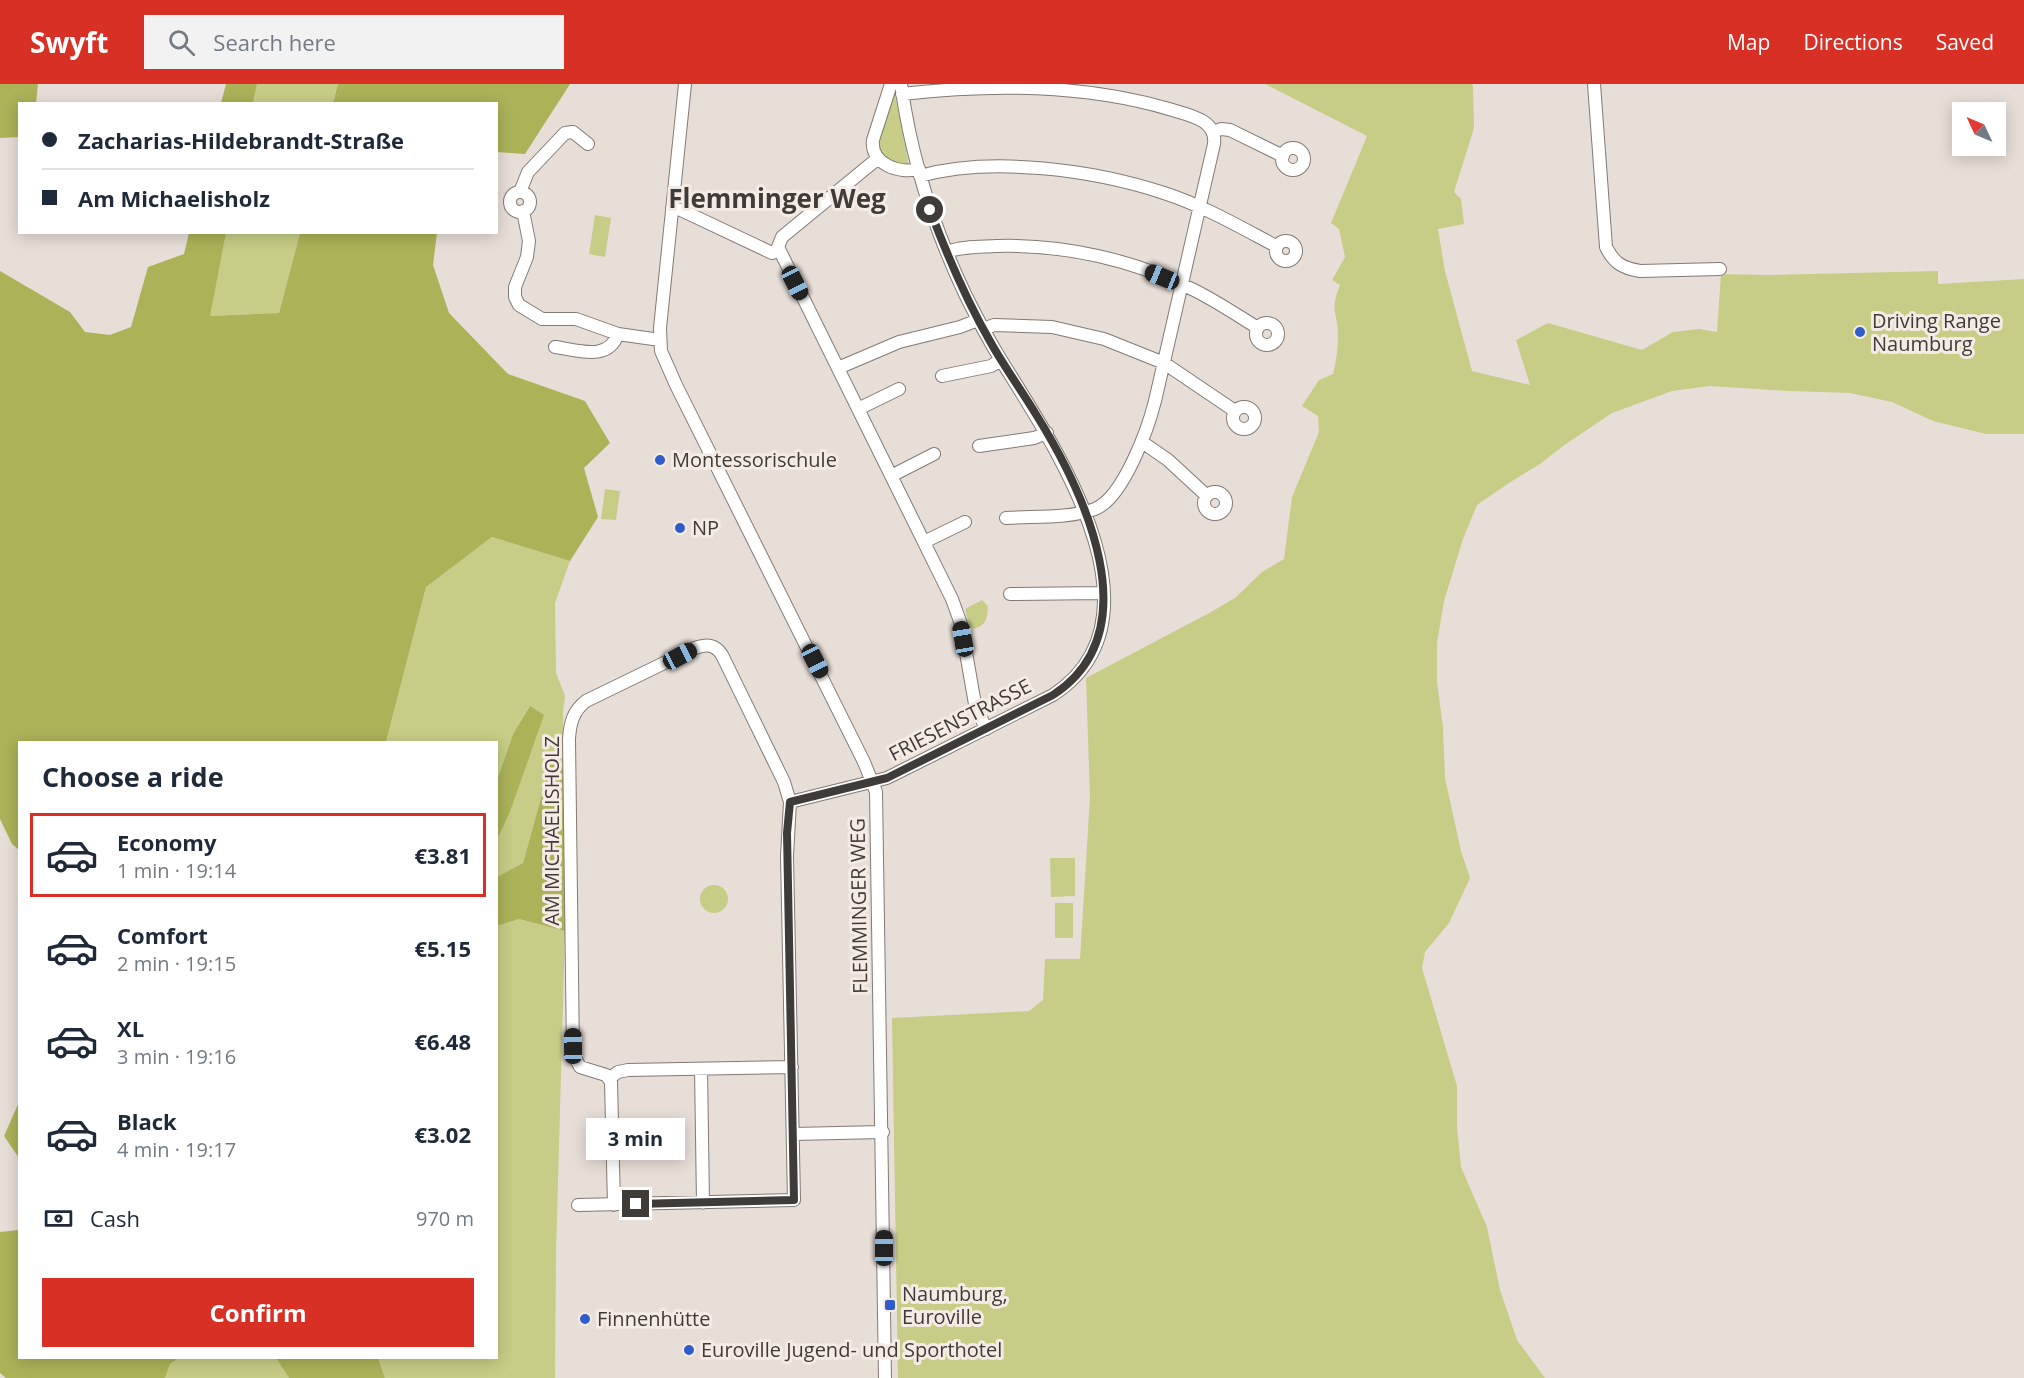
<!DOCTYPE html>
<meta charset="utf-8">
<style>
:root{--surface:#fff;--page:#f2f2f3;--text:#1f2937;--muted:#747a83;--line:#e0e1e3;--accent:#d93025}
body{margin:0;font-family:"Open Sans",sans-serif;background:var(--page);color:var(--text);height:100vh;display:flex;flex-direction:column;font-size:22px;white-space:nowrap}
*{box-sizing:border-box;margin:0}
p{font-size:20px;color:var(--muted)}
.icon{flex:none;width:33px;height:33px;fill:none;stroke:currentColor;stroke-width:2;stroke-linecap:round;stroke-linejoin:round}
.map{position:relative;flex:1;overflow:hidden}
.drawer{position:absolute;left:18px;top:657px;width:480px;height:618px;display:flex;flex-direction:column;background:var(--surface);border-radius:0px;box-shadow:0 3px 15px #0003}
.drawer>*{flex:none}
.banner{position:absolute;left:18px;top:18px;width:480px;height:132px;border-radius:0px;box-shadow:0 3px 15px #0003;display:grid;align-content:center;height:132px;padding:0 24px;background:var(--surface)}
.needle{width:39px;rotate:314deg}
.tools{position:absolute;left:1952px;top:18px;display:grid;gap:12px}
.tools a{display:grid;place-items:center;width:54px;height:54px;border-radius:0px;background:var(--surface);box-shadow:0 3px 15px #0003;font-size:30px}
.end{position:absolute;width:27px;height:27px;margin:-14px;border:8px solid #3f3b39;background:#fff;box-shadow:0 0 0 3px #fff}
.from{border-radius:50%}
.bubble{position:absolute;height:42px;border-radius:0px;background:var(--surface);box-shadow:0 3px 15px #0003;font-size:20px;font-weight:700;line-height:42px;text-align:center}
.car{position:absolute;width:18px;height:36px;margin:-18px -9px;border-radius:8px;box-shadow:0 0 4px 2px #0007;background:linear-gradient(#222 24%,#8ab4d8 0 40%,#222 0 76%,#8ab4d8 0 86%,#222 0)}
.banner b{display:flex;align-items:center;gap:21px;height:57px;font-size:22px}
.banner b+b{border-top:2px solid var(--line)}
.banner i{width:15px;height:15px;background:var(--text)}
ul{padding:0;list-style:none}
li{display:flex;align-items:center;gap:18px;height:84px;margin:0 12px 9px;padding:0 12px;border:3px solid transparent;border-radius:0px}
li div{flex:1}
li b{display:block;font-size:22px}
li em{font-style:normal;font-weight:700}
li.active{border-color:var(--accent)}
li>.icon{width:54px;height:54px;stroke-width:1.5}
h2{padding:0 24px;font-size:27px;line-height:72px}
.pay{display:flex;align-items:center;gap:15px;height:66px;padding:0 24px;font-size:22px}
.pay p{margin-inline-start:auto}
.action{display:flex;gap:12px;margin-top:auto;padding:12px 24px}
.action a{flex:1;height:69px;border-radius:0px;background:var(--accent);color:#fff;font-size:24px;font-weight:700;line-height:69px;text-align:center}
header{display:flex;align-items:center;gap:36px;box-sizing:border-box;height:84px;padding:0 30px;background:var(--accent);color:#fff}
header strong{font-size:28px}
nav{display:flex;gap:33px;margin-inline-start:auto;font-size:21px}
.search{width:420px;height:54px;background:var(--page);display:flex;align-items:center;gap:15px;box-sizing:border-box;padding:0 21px;border-radius:0px;color:var(--muted);font-size:22px}
.map>svg:first-child{display:block}
.green{fill:#c7cd86}
.forest{fill:#acb258}
.lines{fill:none;stroke-linecap:round;stroke-linejoin:round}
.minor-casing{stroke:#837a75;stroke-width:14}
.minor{stroke:#fff;stroke-width:12}
.route{stroke:#3f3b39;stroke-width:8}
.poi-dot{fill:#305bcb;stroke:#f5ebe5;stroke-width:2}
.labels{text-anchor:middle;stroke-width:6;stroke-linejoin:round;paint-order:stroke}
.poi-label{font-size:20px;fill:#3f3b39;stroke:#f5ebe5;text-anchor:start}
.street-label{font-size:20px;fill:#3f3b39;stroke:#f5ebe5}
.district-label{font-size:26px;font-weight:bold;fill:#3f3b39;stroke:#f5ebe5}
</style>
<header>
<strong>Swyft</strong>
<div class="search"><svg class="icon" aria-label="search" viewBox="0 0 24 24"><circle cx="10" cy="10" r="6"/><path d="M15 15l6 6"/></svg>Search here</div>
<nav><a>Map</a><a>Directions</a><a>Saved</a></nav>
</header>
<div class="map">
<svg width="2024" height="1294" viewBox="0 0 2024 1294">
<rect width="100%" height="100%" fill="#e8ded8"/>
<path class="green" d="M257 0H338L333 19 253 20Z
M1265 0H1472L1473 2 1474 44 1454 108 1461 115 1464 140 1438 145 1445 187 1472 287 1530 301 1516 256 1548 239 1642 266 1673 248 1699 245 1717 248 1721 190 1771 191 1938 187V200L2024 195V350H1986L1933 337 1892 318 1850 309 1789 307 1710 302 1672 307 1612 329 1563 362 1540 380 1509 399 1477 421 1463 455 1444 517 1437 559V598L1443 643 1445 694 1461 767 1470 794 1449 839 1425 868 1422 884 1457 1002V1043L1461 1083 1487 1143 1500 1206 1517 1256 1545 1294H898L892 934 1029 927 1043 916 1045 875H1080L1090 713 1086 594 1211 528 1235 514 1262 488 1284 475 1292 413 1319 348 1318 332 1302 322 1319 296 1333 290C1336 278 1338 265 1338 252 1338 228 1329 228 1340 201L1332 196 1345 173 1339 145 1331 139 1367 52Z
M894 6 909 82 885 77 876 66Z
M595 131 611 134 605 173 589 170Z
M226 149H300L279 229 209 232Z
M605 405 620 407 616 436 601 435Z
M492 453 570 477 555 519 556 589 565 612 563 628V681H550L523 779 497 793V756L510 728 543 631 529 623 513 650 497 696 496 658H386L426 503Z
M982 516 988 522C987 534 987 541 974 545L969 540 965 525Z
M1050 774H1075V812L1051 813Z
M700 815a14 14 0 1 1 28 0a14 14 0 1 1-28 0Z
M1055 819H1073V854H1055Z
M519 835 565 847 556 1170 555 1294H385L378 1274H496L497 842Z
M179 1274H276L289 1294H165L170 1280Z"/>
<path class="forest" d="M0 0H38L36 19 20 20 19 53 0 54Z
M226 0H257L253 19H221Z
M338 0H570L525 70 497 68 496 20 333 19Z
M189 149H226L210 232 279 229 300 149H437L433 181 449 229 508 290 585 317 610 359 584 384 598 433 570 477 492 453 426 503 386 658H20L19 766 12 760 0 735V187L70 228 85 248 110 251 131 243 148 183 184 170Z
M530 622 544 631 510 728 497 756V696L513 650Z
M550 681H563L565 847 519 835 497 842V793L523 779Z
M19 1018V1074L4 1052Z
M19 1146 20 1274H179L170 1280 165 1294H6L0 1289V1148Z
M276 1274H378L385 1294H289Z"/>
<g class="lines">
<defs>
<path id="minor" d="M685 0 660 244 661 267 676 301 864 678 876 708 885 1294
M891 0 873 56C870 80 899 90 919 85
M1594 0 1606 163C1614 179 1622 184 1640 187L1720 185
M902 10C992 0 1083 0 1169 25 1188 31 1217 35 1214 60L1155 317C1148 345 1123 414 1095 425 1068 435 1034 432 1006 434
M1213 48 1221 45 1230 46 1283 72
M1282 75a11 11 0 1 1 22 0a11 11 0 1 1-22 0Z
M877 75 782 153 778 163 952 515 961 540 975 620 986 645
M920 92C993 72 1094 86 1164 109 1204 122 1240 143 1276 162
M520 108 528 88 565 49 573 48 588 60
M510 118a10 10 0 1 1 20 0a10 10 0 1 1-20 0Z
M672 124 681 126 772 169 779 167
M523 127 529 157 527 173 515 203V213L519 221 542 235H576L618 250 660 256
M1276 167a10 10 0 1 1 20 0a10 10 0 1 1-20 0Z
M947 168C962 162 981 163 997 162 1064 160 1134 176 1194 206 1216 217 1237 231 1258 244
M1256 250a11 11 0 1 1 22 0a11 11 0 1 1-22 0Z
M983 245 994 241 1052 243 1104 255 1164 279 1235 327
M555 263C578 266 608 278 618 250
M838 284 899 258 960 243 978 236
M942 292 991 282 1001 276
M1233 334a11 11 0 1 1 22 0a11 11 0 1 1-22 0Z
M858 325 899 305
M1142 358 1168 376 1207 412
M979 362 1034 354 1047 349
M891 392 934 370
M1204 419a11 11 0 1 1 22 0a11 11 0 1 1-22 0Z
M924 458 965 438
M1010 510 1103 509
M790 718 887 694 1053 611C1172 533 1053 360 1001 276 988 255 977 234 966 212 934 145 911 74 901 0
M701 985 703 1119
M610 994 618 988 628 986 792 983
M793 1050 883 1048
M578 1121C650 1120 722 1118 794 1116L787 772 790 718 784 698 722 571C715 560 707 560 695 564L586 617C573 627 570 639 569 655L573 970 580 983 606 991 611 998 614 1121"/>
</defs>
<use href="#minor" class="minor-casing"/>
<use href="#minor" class="minor"/>
</g>
<g class="lines">
<path class="route" d="M636 1120 794 1116 787 749 790 718 887 694 1053 611C1151 547 1084 408 1037 332 1022 307 1005 284 991 259 966 216 947 171 930 126"/>
</g>
<g class="poi-dot">
<circle cx="1860" cy="248" r="6"/>
<circle cx="660" cy="376" r="6"/>
<circle cx="680" cy="444" r="6"/>
<rect x="884" y="1215" width="12" height="12" rx="3"/>
<circle cx="585" cy="1235" r="6"/>
<circle cx="689" cy="1266" r="6"/>
</g>
<g class="labels">
<g class="poi-label">
<text x="1872" y="244">Driving Range<tspan x="1872" dy="23">Naumburg</tspan></text>
<text x="672" y="383">Montessorischule</text>
<text x="692" y="451">NP</text>
<text x="902" y="1217">Naumburg,<tspan x="902" dy="23">Euroville</tspan></text>
<text x="597" y="1242">Finnenhütte</text>
<text x="701" y="1273">Euroville Jugend- und Sporthotel</text>
</g>
<g class="street-label">
<text transform="translate(960 636) rotate(-27)" y="7">FRIESENSTRASSE</text>
<text transform="translate(552 747) rotate(-90)" y="7">AM MICHAELISHOLZ</text>
<text transform="translate(859 822) rotate(-91)" y="7">FLEMMINGER WEG</text>
</g>
<g class="district-label">
<text x="777" y="124">Flemminger Weg</text>
</g>
</g>
</svg>
<div class="tools">
<a><svg class="needle" viewBox="-14 -14 28 28"><path d="M0-13l5 13h-10z" fill="#e53935"/><path d="M0 13l5-13h-10z" fill="#747a83"/></svg></a>
</div>
<i class="end from" style="left:930px;top:126px"></i>
<i class="end" style="left:636px;top:1120px"></i>
<div class="bubble" style="left:586px;top:1034px;width:99px">3 min</div>
<i class="car" style="left:1162px;top:193px;rotate:292deg"></i>
<i class="car" style="left:795px;top:199px;rotate:153deg"></i>
<i class="car" style="left:963px;top:555px;rotate:350deg"></i>
<i class="car" style="left:680px;top:572px;rotate:62deg"></i>
<i class="car" style="left:815px;top:577px;rotate:153deg"></i>
<i class="car" style="left:573px;top:962px;rotate:359deg"></i>
<i class="car" style="left:884px;top:1164px;rotate:0deg"></i>
<div class="banner">
<b><i class="from"></i>Zacharias-Hildebrandt-Straße</b>
<b><i></i>Am Michaelisholz</b>
</div>
<section class="drawer">
<h2>Choose a ride</h2>
<ul>
<li class="active"><svg class="icon" aria-label="car" viewBox="0 0 24 24"><path d="M5 17H2v-5l4-1 3-4h7l3 4 3 1v5h-3M9 17h6M6 11h13"/><circle cx="7" cy="17" r="2"/><circle cx="17" cy="17" r="2"/></svg><div><b>Economy</b><p>1 min · 19:14</p></div><em>€3.81</em></li>
<li><svg class="icon" aria-label="car" viewBox="0 0 24 24"><path d="M5 17H2v-5l4-1 3-4h7l3 4 3 1v5h-3M9 17h6M6 11h13"/><circle cx="7" cy="17" r="2"/><circle cx="17" cy="17" r="2"/></svg><div><b>Comfort</b><p>2 min · 19:15</p></div><em>€5.15</em></li>
<li><svg class="icon" aria-label="car" viewBox="0 0 24 24"><path d="M5 17H2v-5l4-1 3-4h7l3 4 3 1v5h-3M9 17h6M6 11h13"/><circle cx="7" cy="17" r="2"/><circle cx="17" cy="17" r="2"/></svg><div><b>XL</b><p>3 min · 19:16</p></div><em>€6.48</em></li>
<li><svg class="icon" aria-label="car" viewBox="0 0 24 24"><path d="M5 17H2v-5l4-1 3-4h7l3 4 3 1v5h-3M9 17h6M6 11h13"/><circle cx="7" cy="17" r="2"/><circle cx="17" cy="17" r="2"/></svg><div><b>Black</b><p>4 min · 19:17</p></div><em>€3.02</em></li>
</ul>
<div class="pay"><svg class="icon" aria-label="cash" viewBox="0 0 24 24"><path d="M3 7h18v10H3z"/><circle cx="12" cy="12" r="2"/></svg>Cash<p>970 m</p></div>
<div class="action"><a>Confirm</a></div>
</section>
</div>
